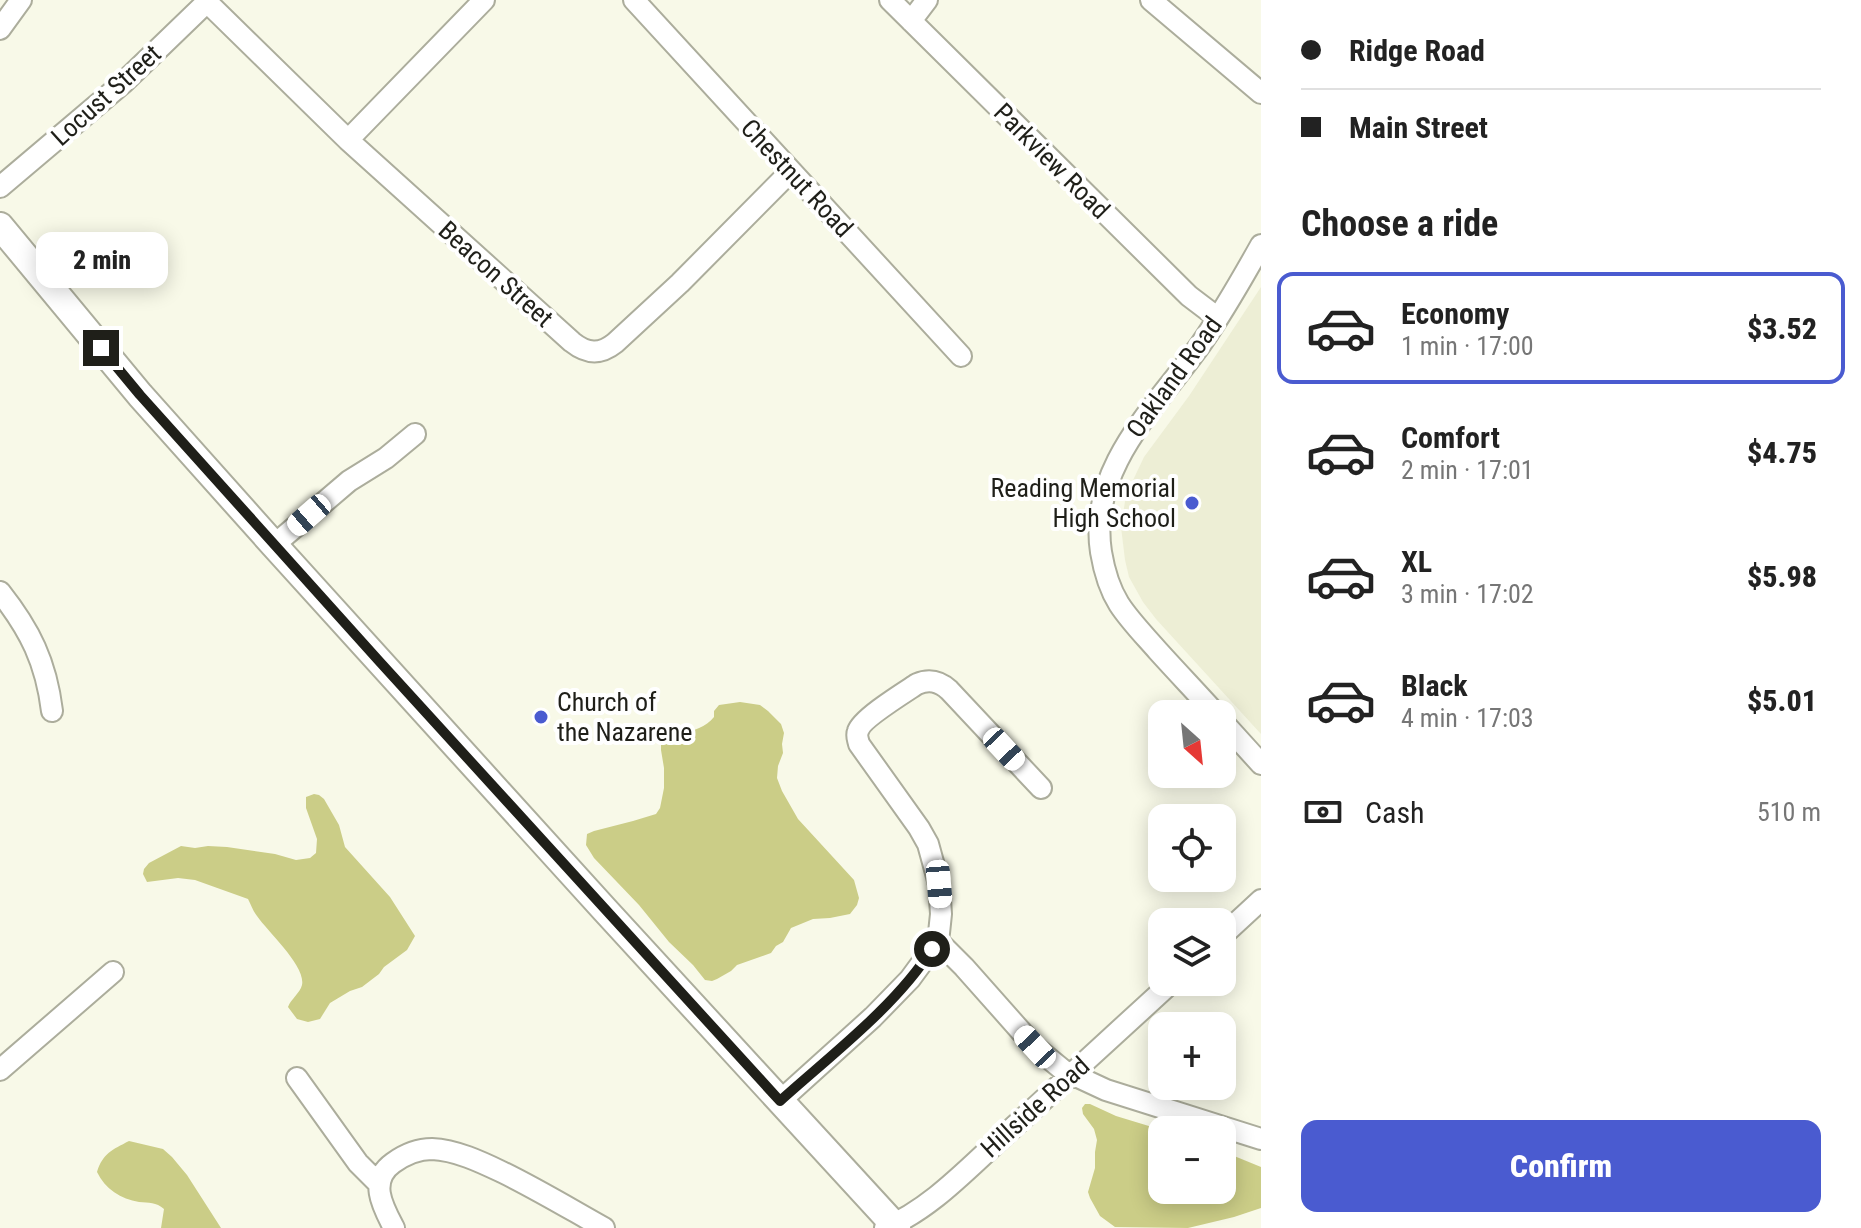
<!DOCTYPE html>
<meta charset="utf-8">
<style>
:root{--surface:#fff;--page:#f6f6f6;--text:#222;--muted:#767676;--line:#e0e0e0;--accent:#4a5bd0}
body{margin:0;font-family:"Roboto Condensed",sans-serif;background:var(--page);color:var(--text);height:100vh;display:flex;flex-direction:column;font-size:30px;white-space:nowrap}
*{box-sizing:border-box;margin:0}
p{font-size:26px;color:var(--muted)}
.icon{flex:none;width:44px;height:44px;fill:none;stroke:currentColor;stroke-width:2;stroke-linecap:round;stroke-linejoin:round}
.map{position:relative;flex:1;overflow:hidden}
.panel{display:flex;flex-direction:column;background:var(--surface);width:600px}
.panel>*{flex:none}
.guide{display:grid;align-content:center;height:176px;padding:0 40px;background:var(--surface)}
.needle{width:52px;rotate:153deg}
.controls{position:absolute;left:1148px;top:700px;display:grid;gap:16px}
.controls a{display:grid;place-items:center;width:88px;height:88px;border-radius:16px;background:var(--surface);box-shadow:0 4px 20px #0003;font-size:40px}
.end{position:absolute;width:36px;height:36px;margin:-18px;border:10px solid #1f1f19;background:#fff;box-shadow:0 0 0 4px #fff}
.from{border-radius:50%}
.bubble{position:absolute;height:56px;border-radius:16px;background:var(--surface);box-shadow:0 4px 20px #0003;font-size:26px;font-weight:800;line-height:56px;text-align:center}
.car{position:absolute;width:24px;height:48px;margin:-24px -12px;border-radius:10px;box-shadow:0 0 6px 2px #0007;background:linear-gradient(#fff 24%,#345 0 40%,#fff 0 76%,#345 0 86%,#fff 0)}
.guide b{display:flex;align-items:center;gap:28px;height:76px;font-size:30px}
.guide b+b{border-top:2px solid var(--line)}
.guide i{width:20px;height:20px;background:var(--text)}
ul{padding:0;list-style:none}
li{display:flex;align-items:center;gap:24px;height:112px;margin:0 16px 12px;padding:0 24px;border:4px solid transparent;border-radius:16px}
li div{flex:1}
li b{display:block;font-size:30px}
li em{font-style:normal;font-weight:800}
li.current{border-color:var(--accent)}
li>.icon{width:72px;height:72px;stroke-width:1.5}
h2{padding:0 40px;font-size:36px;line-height:96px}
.pay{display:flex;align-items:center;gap:20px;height:88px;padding:0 40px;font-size:30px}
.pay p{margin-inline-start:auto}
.action{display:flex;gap:16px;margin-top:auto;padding:16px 40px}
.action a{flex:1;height:92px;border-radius:16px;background:var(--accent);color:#fff;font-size:32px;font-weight:800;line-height:92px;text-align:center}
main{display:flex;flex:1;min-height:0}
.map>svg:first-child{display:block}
.built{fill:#edeed5}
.green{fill:#cbcd87}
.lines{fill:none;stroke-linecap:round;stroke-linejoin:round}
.minor-casing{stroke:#acad9c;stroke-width:24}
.major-casing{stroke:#acad9c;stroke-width:30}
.minor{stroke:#fff;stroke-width:20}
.major{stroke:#fff;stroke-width:26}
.route{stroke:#1f1f19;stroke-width:10}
.poi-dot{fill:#4a5bd0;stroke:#fff;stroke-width:3}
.labels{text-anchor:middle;stroke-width:8;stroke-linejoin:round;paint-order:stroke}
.street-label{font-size:26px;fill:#1f1f19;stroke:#fff}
.poi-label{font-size:26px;fill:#1f1f19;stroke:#fff;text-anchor:end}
</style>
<main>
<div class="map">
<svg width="1261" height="1228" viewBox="0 0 1261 1228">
<rect width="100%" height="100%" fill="#f8f9e8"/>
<path class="built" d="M1261 287V734L1156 619 1143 602 1129 577 1125 560 1121 527 1126 495 1144 457 1189 396Z"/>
<path class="green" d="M740 702 760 705 768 711 781 724 784 733 782 744 783 753 778 766 777 778 782 791 798 819 854 880 859 898 857 905 850 914 830 918 813 919 791 928 783 942 776 946 771 953 737 965 731 971 717 979 712 981 705 980 693 965 669 942 639 905 594 858 586 845 587 834 594 831 633 821 656 814 660 808 664 788V768L661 750V737C669 732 673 734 682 733 693 731 706 727 714 717V711L719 705Z
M314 794 319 795 324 799 339 825 345 847 390 897 415 936 407 950 384 967 379 974 362 987 350 991 330 1003 320 1019 308 1022 297 1019 288 1007C291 999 300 993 302 985 306 966 268 932 257 916 253 911 251 905 248 899L195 880 178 878 147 882 143 874 144 869 149 863 181 846 195 848 208 846 227 847 275 854 296 860 310 858 316 853 317 839 306 808V797Z
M1085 1104H1090L1116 1116 1162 1130V1190H1222V1151L1261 1167V1208L1234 1217 1188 1228 1115 1227 1100 1216 1090 1198 1088 1192 1095 1168V1152L1097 1140 1094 1129 1083 1114 1082 1108Z
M129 1141 163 1149 172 1157 187 1175 221 1228H161L164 1209C156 1202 149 1203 139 1202 121 1199 105 1189 97 1172 103 1153 112 1150 129 1141Z"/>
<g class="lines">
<defs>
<path id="minor" d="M634 0 961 356
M890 0 1189 296 1218 318
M1151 0 1261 93
M207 2 348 140 572 342C587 354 600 355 615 343L680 283 791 171
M911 21 927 0
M0 29 21 0
M348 140 484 0
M0 187 123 83 209 0
M274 545 349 481 386 458 415 434
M0 592C30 630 46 662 52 711
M1216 714C1197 693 1177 672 1158 651 1145 636 1130 621 1119 604 1109 588 1104 570 1101 552 1088 468 1156 407 1201 344 1223 312 1242 279 1261 245
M1222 721 1261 764
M1222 936 1261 900
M937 940 964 967 1035 1047 1063 1070 1106 1090 1261 1139
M0 1070 113 972
M297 1078 358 1163 379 1184
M780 1101 873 1017 910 979 932 949 939 933 941 914 939 884 928 844 919 828 859 744C858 739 856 736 858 731 861 719 905 692 917 684 929 679 939 681 949 690L1041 788
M394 1228C383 1207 368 1181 393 1163 404 1155 417 1149 432 1149 456 1150 481 1162 502 1172 537 1189 570 1209 604 1228
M885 1228C931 1209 968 1168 1005 1135 1061 1084 1116 1033 1172 982"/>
<path id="major" d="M0 226 140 395 274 545 605 910 897 1228"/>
</defs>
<use href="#minor" class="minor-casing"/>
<use href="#major" class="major-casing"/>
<use href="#minor" class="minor"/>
<use href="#major" class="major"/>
</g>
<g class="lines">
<path class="route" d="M101 348 140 395 379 661 780 1101C831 1055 896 1006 932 949"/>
</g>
<g class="poi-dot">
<circle cx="1192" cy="503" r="8"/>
<circle cx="541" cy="717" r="8"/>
</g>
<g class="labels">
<g class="street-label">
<text transform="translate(106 95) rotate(-42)" y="9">Locust Street</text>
<text transform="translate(1052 161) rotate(45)" y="9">Parkview Road</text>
<text transform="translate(797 178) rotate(47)" y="9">Chestnut Road</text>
<text transform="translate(496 274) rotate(42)" y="9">Beacon Street</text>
<text transform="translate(1174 377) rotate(-54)" y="9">Oakland Road</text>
<text transform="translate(1035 1107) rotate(-42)" y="9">Hillside Road</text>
</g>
<g class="poi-label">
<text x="1176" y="497">Reading Memorial<tspan x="1176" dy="30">High School</tspan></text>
<text x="557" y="711" text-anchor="start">Church of<tspan x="557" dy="30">the Nazarene</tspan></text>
</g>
</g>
</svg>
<div class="controls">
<a><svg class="needle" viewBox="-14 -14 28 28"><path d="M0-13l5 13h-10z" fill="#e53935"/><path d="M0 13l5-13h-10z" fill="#767676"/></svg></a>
<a><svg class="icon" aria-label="locate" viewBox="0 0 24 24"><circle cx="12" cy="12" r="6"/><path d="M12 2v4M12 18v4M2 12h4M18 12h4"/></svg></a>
<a><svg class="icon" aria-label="layers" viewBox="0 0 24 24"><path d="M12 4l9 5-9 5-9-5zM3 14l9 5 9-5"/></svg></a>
<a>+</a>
<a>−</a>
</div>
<i class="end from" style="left:932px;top:949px"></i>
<i class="end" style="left:101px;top:348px"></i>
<div class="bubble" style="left:36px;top:232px;width:132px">2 min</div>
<i class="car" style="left:309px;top:515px;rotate:229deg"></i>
<i class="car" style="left:1004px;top:749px;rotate:137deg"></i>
<i class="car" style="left:939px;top:884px;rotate:175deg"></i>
<i class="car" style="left:1035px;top:1047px;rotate:317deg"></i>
</div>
<section class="panel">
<div class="guide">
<b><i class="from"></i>Ridge Road</b>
<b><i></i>Main Street</b>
</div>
<h2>Choose a ride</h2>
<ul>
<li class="current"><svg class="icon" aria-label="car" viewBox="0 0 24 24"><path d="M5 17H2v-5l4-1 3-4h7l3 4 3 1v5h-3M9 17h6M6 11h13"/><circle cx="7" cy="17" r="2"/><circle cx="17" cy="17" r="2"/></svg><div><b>Economy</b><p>1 min · 17:00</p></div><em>$3.52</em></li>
<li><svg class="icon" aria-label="car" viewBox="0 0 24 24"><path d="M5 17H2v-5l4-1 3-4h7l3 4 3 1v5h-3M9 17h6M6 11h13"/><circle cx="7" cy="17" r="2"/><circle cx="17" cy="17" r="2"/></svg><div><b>Comfort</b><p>2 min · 17:01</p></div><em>$4.75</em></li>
<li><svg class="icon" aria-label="car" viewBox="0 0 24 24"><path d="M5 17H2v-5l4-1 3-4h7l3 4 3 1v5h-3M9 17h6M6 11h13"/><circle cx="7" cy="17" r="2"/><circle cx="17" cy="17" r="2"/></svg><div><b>XL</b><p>3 min · 17:02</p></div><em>$5.98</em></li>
<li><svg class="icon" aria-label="car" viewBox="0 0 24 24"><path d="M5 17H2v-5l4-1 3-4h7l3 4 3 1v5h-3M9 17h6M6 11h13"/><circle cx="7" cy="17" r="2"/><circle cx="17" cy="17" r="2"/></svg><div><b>Black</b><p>4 min · 17:03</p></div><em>$5.01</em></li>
</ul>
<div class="pay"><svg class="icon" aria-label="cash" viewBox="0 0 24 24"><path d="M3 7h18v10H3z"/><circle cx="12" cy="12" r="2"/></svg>Cash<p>510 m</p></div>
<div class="action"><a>Confirm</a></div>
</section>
</main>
